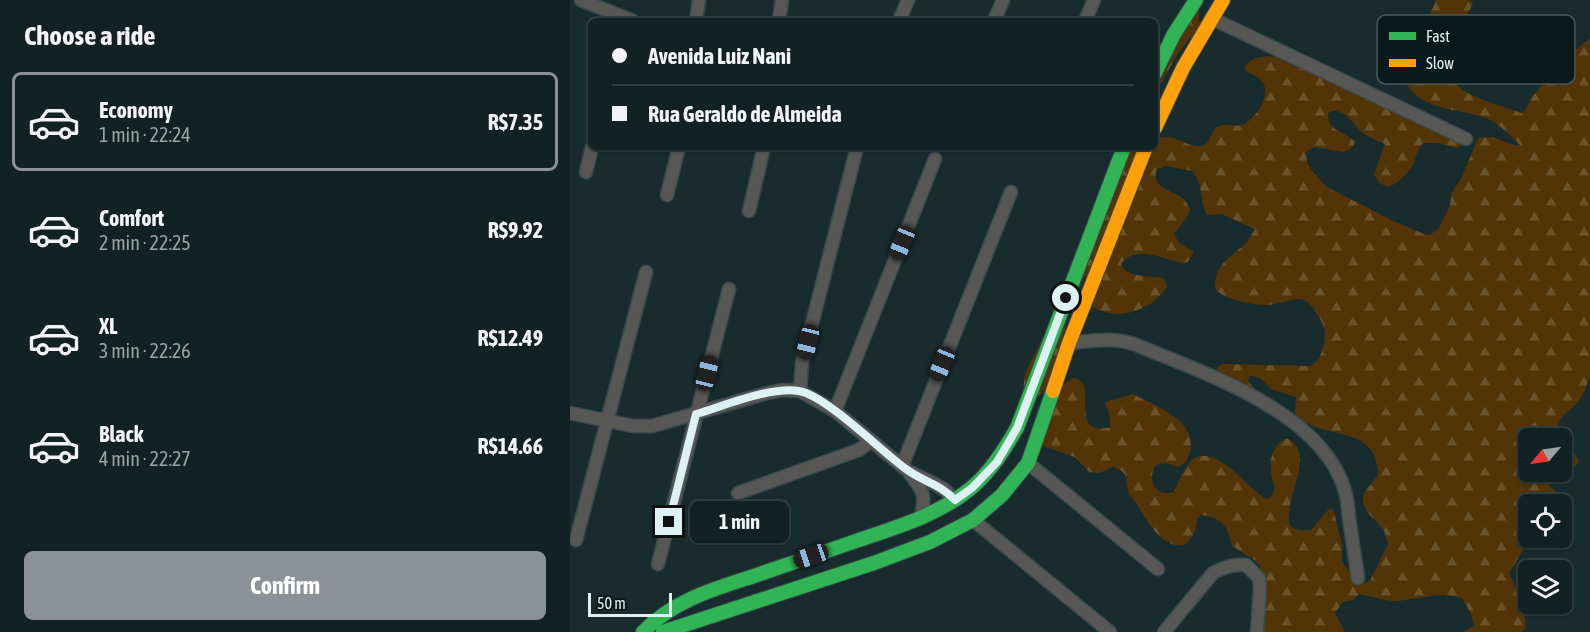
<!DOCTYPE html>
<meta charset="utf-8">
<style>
:root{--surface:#122122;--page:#1f2e2f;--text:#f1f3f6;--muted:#9ca3a5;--line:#313e40;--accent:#8c9099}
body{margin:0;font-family:"Asap Condensed",sans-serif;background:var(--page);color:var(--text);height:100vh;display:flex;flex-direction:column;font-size:22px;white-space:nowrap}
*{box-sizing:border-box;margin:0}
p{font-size:20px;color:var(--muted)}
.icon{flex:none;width:33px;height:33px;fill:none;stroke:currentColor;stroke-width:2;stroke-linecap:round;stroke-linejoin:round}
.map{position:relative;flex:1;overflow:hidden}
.panel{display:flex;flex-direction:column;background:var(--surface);width:570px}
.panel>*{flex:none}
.banner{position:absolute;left:18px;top:18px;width:570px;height:132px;border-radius:9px;box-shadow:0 2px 4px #0004,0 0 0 2px var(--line);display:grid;align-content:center;height:132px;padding:0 24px;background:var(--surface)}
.needle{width:39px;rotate:241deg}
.fabs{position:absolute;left:948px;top:428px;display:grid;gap:12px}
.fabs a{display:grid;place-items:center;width:54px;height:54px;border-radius:9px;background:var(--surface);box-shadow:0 2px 4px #0004,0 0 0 2px var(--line);font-size:30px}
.scale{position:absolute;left:18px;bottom:15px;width:84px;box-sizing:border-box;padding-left:6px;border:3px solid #ddf1f2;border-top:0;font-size:16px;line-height:21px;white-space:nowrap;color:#ddf1f2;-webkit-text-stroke:4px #0a191a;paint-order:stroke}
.end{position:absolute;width:27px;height:27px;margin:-14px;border:8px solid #ddf1f2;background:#111;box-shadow:0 0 0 3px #111}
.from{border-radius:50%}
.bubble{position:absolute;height:42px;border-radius:9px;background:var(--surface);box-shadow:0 2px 4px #0004,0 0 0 2px var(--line);font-size:20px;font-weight:700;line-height:42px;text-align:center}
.car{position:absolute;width:18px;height:36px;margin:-18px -9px;border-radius:8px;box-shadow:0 0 4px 2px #0007;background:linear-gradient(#222 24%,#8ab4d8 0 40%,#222 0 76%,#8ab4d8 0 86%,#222 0)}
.banner b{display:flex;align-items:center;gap:21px;height:57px;font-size:22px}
.banner b+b{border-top:2px solid var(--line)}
.banner i{width:15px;height:15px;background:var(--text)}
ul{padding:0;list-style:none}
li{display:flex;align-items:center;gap:18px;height:99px;margin:0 12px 9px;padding:0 12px;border:3px solid transparent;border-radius:9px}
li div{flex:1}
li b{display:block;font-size:22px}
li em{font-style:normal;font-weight:700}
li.active{border-color:var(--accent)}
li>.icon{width:54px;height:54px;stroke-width:1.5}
h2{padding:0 24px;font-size:27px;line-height:72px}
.cta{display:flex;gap:12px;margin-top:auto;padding:12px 24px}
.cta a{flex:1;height:69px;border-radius:9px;background:var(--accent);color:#fff;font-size:24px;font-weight:700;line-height:69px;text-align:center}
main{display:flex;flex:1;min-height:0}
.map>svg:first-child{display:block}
.forest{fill:url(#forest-firs)}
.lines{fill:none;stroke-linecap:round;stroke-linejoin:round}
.street-casing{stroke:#394a4c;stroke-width:15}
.fast-casing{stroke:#394a4c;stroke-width:16}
.slow-casing{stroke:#394a4c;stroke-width:16}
.street{stroke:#575755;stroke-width:12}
.fast{stroke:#30b455;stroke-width:14}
.slow{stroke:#ff9f0a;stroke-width:14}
.route{stroke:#ddf1f2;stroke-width:8}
.key{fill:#0a191a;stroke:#495a5b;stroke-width:1.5}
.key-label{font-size:16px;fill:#ddf1f2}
</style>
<main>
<section class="panel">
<h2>Choose a ride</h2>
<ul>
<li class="active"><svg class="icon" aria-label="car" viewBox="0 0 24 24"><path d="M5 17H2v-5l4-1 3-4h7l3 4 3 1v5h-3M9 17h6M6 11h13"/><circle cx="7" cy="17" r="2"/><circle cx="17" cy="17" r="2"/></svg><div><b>Economy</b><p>1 min · 22:24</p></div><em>R$7.35</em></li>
<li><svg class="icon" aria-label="car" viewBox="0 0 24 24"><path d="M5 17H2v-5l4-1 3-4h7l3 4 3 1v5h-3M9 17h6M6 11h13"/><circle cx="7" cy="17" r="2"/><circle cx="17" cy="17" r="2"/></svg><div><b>Comfort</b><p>2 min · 22:25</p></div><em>R$9.92</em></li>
<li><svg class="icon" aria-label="car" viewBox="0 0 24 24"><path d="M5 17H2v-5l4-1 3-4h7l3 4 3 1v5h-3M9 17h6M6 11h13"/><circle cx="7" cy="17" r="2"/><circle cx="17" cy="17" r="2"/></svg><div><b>XL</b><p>3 min · 22:26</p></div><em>R$12.49</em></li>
<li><svg class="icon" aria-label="car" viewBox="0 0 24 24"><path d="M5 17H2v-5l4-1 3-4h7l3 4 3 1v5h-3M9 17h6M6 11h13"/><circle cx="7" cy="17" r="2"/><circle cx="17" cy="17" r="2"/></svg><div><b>Black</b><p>4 min · 22:27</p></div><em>R$14.66</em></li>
</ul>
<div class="cta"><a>Confirm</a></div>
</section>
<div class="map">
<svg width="1020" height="632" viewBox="0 0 1020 632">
<defs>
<pattern id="forest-firs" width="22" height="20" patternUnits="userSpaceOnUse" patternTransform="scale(1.5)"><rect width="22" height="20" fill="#523406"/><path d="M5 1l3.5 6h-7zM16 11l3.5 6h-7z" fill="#6a522b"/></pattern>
</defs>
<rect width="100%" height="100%" fill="#182c2e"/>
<path class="forest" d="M866 0H900L903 4C891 27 866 69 893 90 905 99 936 107 951 113L955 111 962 97 973 84 1002 53 1020 38V377C1017 384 1014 393 1010 399 1000 414 982 416 991 438H958V471H978C974 498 1000 486 992 511V504H958V537H961L939 573C947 590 957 610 955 629L951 632H892L904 626 900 612 892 598C871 591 848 599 826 601 814 601 801 596 789 594L783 600 773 602 765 613 775 632H688L691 568 686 561 662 546C658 526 652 518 631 515L627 518C626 531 624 537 614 545 592 549 576 520 567 504 565 500 560 497 559 493 553 479 562 474 543 467L529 473 519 472 505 457 473 446 471 442 487 390 502 378 508 379 514 385C519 403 506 436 540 427V417L535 402 563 394C589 408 636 423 616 462L608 467C602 465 595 462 589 464 578 467 578 499 604 492 609 482 616 461 627 457 649 448 679 489 696 499L701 498 705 489C699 470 696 450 716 438 748 451 714 498 719 524 725 531 731 531 741 530L758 510 763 508 772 545V561L786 581 791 583 800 581 818 544 814 530 798 513 793 504 794 493 808 475C808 421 749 443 725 413L726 397 701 389 691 379 680 375 678 380C686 395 696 391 702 402L647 373 648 367 652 364 740 366C750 361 751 354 754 344 756 333 755 327 749 317 733 288 724 302 698 305 686 306 654 299 646 290 641 268 660 257 674 245 679 240 682 234 685 229L651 214 637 215C629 200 634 184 622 171L596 166 587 169C580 187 600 190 611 197 616 200 618 205 620 210L616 218 604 234 609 243 624 252 618 262 613 263C592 260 568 243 551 264L554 270 566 275 594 278 597 287C582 311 544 324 519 304L521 276 514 277 497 316 494 338 481 378 473 392 465 398 453 391 455 373 480 324 552 147H585V137C591 137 598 137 604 138 613 141 620 147 630 146 641 146 639 132 647 127 654 122 666 128 674 124 687 117 702 94 692 81 688 76 681 74 676 71L675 66C685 53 706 56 721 59L893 138 891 145 887 148 867 143H853C847 149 847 155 844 162 839 173 829 183 818 187L809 183 804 174 815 144C808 141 799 137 793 133 782 124 774 105 758 113 757 132 776 131 785 142L783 147 774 152 744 147 736 152 737 162 742 171 757 187 823 221 854 234 860 235 869 228 880 205 882 192 891 179 908 138 923 137 946 146 950 145C941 137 929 123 918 119 891 108 854 112 836 84 832 77 828 70 829 62 832 37 859 24 866 0Z
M629 9V21L646 22 647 27 637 37 620 38 607 55 585 94V63Z
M992 440C995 449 1006 452 1009 462L999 471 992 470Z"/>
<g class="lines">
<defs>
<path id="street" d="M11 0 63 21
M641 18 896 139
M126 21 129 0
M209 21 212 0
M329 21 338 0
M424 21 433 0
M515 21 524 0
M287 147 232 363 230 391 265 411 338 471 363 483 375 490 385 500
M16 172 22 147
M97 195 109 147
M179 211 194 147
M499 343C522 341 541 337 564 344 633 373 752 411 775 491 778 500 778 510 779 518 782 538 785 558 788 578
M265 411 365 159
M0 413 63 426H82L197 393 213 390 230 391
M458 463 588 569
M332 466 441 192
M340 474C354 492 356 495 351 517
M168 493 289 450 301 441
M403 520 540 632
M6 540 76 272
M88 564 159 289
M594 632 643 573C654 567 664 564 676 565L689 578 690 589 687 632"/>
<path id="fast" d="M585 73 604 34 626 0
M73 632C103 601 141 590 181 577 217 565 253 552 289 540 327 527 368 515 400 489 420 473 434 450 447 428L554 147
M93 632 304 563 360 542 403 520 432 495 458 463 483 391"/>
<path id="slow" d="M585 128 613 68 653 0
M483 391 499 343 576 147"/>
</defs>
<use href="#street" class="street-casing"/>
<use href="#fast" class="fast-casing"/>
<use href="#slow" class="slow-casing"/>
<use href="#street" class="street"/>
<use href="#fast" class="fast"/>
<use href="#slow" class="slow"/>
</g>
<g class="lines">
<path class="route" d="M99 522 126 414C154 406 201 386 229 391 255 395 311 451 336 469 353 482 369 483 385 500L402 488 427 462 447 428 496 298"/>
</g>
<rect x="807" y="15" width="198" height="69" rx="9" class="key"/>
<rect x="819" y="32" width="27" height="8" fill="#30b455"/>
<rect x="819" y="59" width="27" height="8" fill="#ff9f0a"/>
<g class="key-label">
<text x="856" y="42">Fast</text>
<text x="856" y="69">Slow</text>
</g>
</svg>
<div class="fabs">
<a><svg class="needle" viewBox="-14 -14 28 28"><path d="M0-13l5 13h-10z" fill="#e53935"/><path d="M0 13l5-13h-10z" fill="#9ca3a5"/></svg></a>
<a><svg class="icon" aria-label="locate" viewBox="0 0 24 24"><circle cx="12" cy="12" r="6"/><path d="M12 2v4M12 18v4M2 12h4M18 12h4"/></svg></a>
<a><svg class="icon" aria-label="layers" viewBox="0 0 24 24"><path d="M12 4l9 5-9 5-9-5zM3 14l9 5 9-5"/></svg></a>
</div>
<div class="scale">50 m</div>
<i class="end from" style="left:496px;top:298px"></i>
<i class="end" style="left:99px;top:522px"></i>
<div class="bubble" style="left:120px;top:501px;width:99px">1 min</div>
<i class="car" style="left:332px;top:243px;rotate:202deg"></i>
<i class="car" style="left:238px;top:342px;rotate:194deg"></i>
<i class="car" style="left:372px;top:364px;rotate:202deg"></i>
<i class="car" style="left:137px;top:373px;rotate:14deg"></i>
<i class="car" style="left:241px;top:556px;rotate:251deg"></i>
<div class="banner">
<b><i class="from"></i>Avenida Luiz Nani</b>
<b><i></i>Rua Geraldo de Almeida</b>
</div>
</div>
</main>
